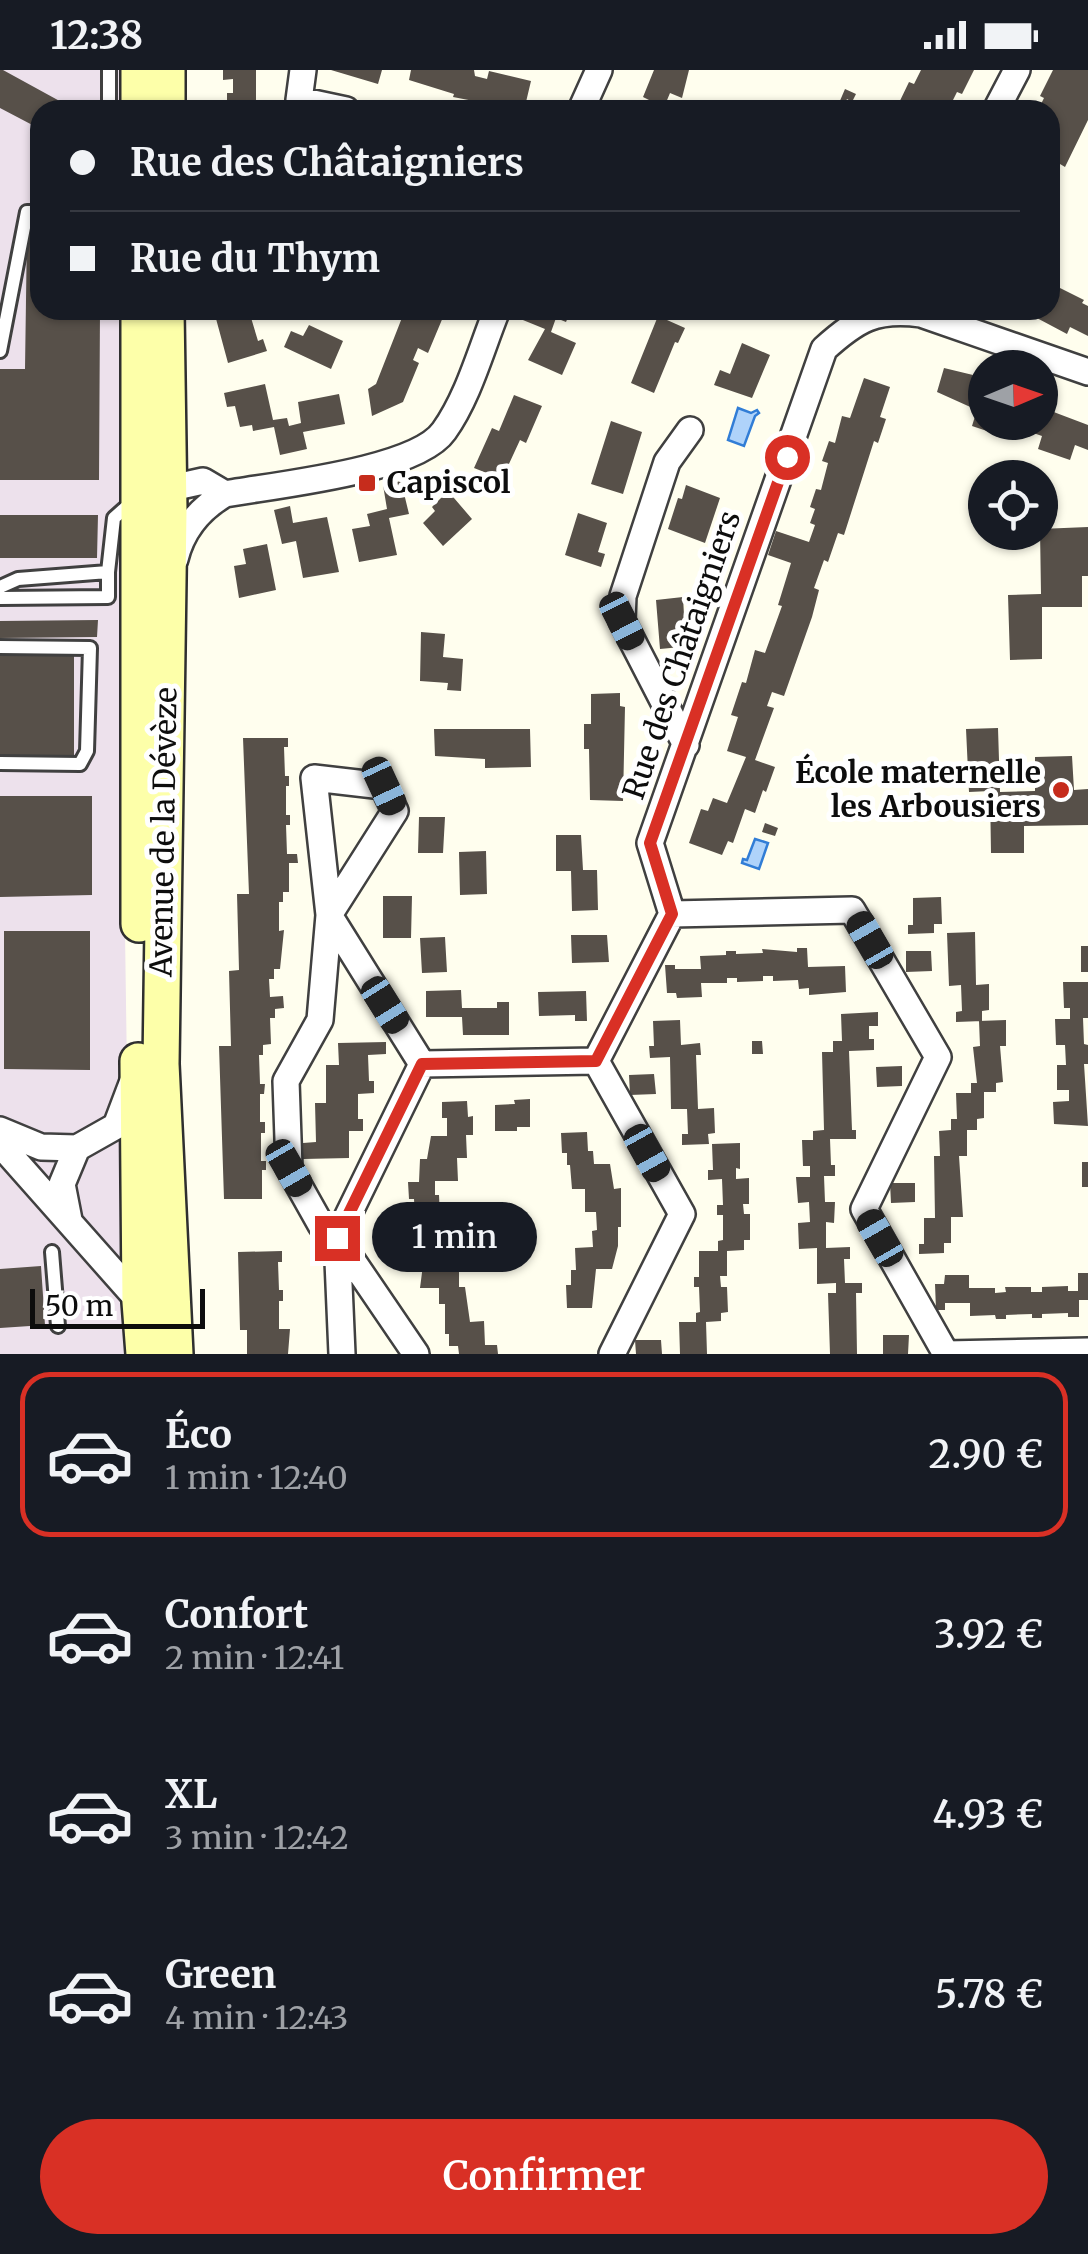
<!DOCTYPE html>
<html lang="fr">
<meta charset="utf-8">
<style>
:root{--surface:#171b24;--page:#20242c;--text:#f1f3f6;--muted:#9ea1a6;--line:#363941;--accent:#d93025}
body{margin:0;font-family:Merriweather,serif;background:var(--page);color:var(--text);height:100vh;display:flex;flex-direction:column;font-size:38px;white-space:nowrap}
*{box-sizing:border-box;margin:0}
p{font-size:32px;color:var(--muted)}
.icon{flex:none;width:55px;height:55px;fill:none;stroke:currentColor;stroke-width:2;stroke-linecap:round;stroke-linejoin:round}
.map{position:relative;height:1284px;overflow:hidden}
.details{display:flex;flex-direction:column;background:var(--surface);flex:1}
.details>*{flex:none}
.top-card{position:absolute;left:30px;top:30px;width:1030px;height:220px;border-radius:30px;box-shadow:0 2px 8px #0004;display:grid;align-content:center;height:220px;padding:0 40px;background:var(--surface)}
.needle{width:65px;rotate:88deg}
.tools{position:absolute;left:968px;top:280px;display:grid;gap:20px}
.tools a{display:grid;place-items:center;width:90px;height:90px;border-radius:50%;background:var(--surface);box-shadow:0 2px 8px #0004;font-size:50px}
.scale{position:absolute;left:30px;bottom:25px;width:175px;box-sizing:border-box;padding-left:10px;border:5px solid #0d0d0d;border-top:0;font-size:28px;line-height:35px;white-space:nowrap;color:#0d0d0d;-webkit-text-stroke:8px #fff;paint-order:stroke}
.end{position:absolute;width:45px;height:45px;margin:-22px;border:12px solid #d93025;background:#fff;box-shadow:0 0 0 5px #fff}
.from{border-radius:50%}
.bubble{position:absolute;height:70px;border-radius:35px;background:var(--surface);box-shadow:0 2px 8px #0004;font-size:32px;font-weight:600;line-height:70px;text-align:center}
.car{position:absolute;width:30px;height:60px;margin:-30px -15px;border-radius:12px;box-shadow:0 0 8px 2px #0007;background:linear-gradient(#222 24%,#8ab4d8 0 40%,#222 0 76%,#8ab4d8 0 86%,#222 0)}
.top-card b{display:flex;align-items:center;gap:35px;height:95px;font-size:38px}
.top-card b+b{border-top:2px solid var(--line)}
.top-card i{width:25px;height:25px;background:var(--text)}
ul{padding:18px 0 0;list-style:none}
li{display:flex;align-items:center;gap:30px;height:165px;margin:0 20px 15px;padding:0 20px;border:5px solid transparent;border-radius:30px}
li div{flex:1}
li b{display:block;font-size:38px}
li em{font-style:normal;font-weight:600}
li.current{border-color:var(--accent)}
li>.icon{width:90px;height:90px;stroke-width:1.5}
.cta{display:flex;gap:20px;margin-top:auto;padding:20px 40px}
.cta a{flex:1;height:115px;border-radius:60px;background:var(--accent);color:#fff;font-size:40px;font-weight:600;line-height:115px;text-align:center}
.status{display:flex;justify-content:space-between;align-items:center;height:70px;padding:0 50px;background:var(--surface);direction:ltr}
.status svg{height:28px;fill:currentColor}
.map>svg:first-child{display:block}
.industrial{fill:#ede1ec}
.water{fill:#afd3fa;stroke:#317dd6;stroke-width:2.5}
.building{fill:#575049}
.lines{fill:none;stroke-linecap:round;stroke-linejoin:round}
.service-casing{stroke:#404040;stroke-width:18}
.minor-casing{stroke:#404040;stroke-width:30}
.secondary-casing{stroke:#2f2f2f;stroke-width:40}
.service{stroke:#fff;stroke-width:12}
.minor{stroke:#fff;stroke-width:25}
.secondary{stroke:#fdffa9;stroke-width:35}
.route{stroke:#d93025;stroke-width:12}
.poi-dot{fill:#c62c1c;stroke:#fff;stroke-width:4}
.labels{text-anchor:middle;stroke-width:10;stroke-linejoin:round;paint-order:stroke}
.poi-label{font-size:30px;font-weight:bold;fill:#0d0d0d;stroke:#fff;text-anchor:start}
.street-label{font-size:30px;fill:#0d0d0d;stroke:#fff}
</style>
<div class="status"><b>12:38</b><svg viewBox="0 0 49 12"><path d="M0 12V9h3v3zM5 12V6h3v6zM10 12V3h3v9zM15 12V0h3v12zM26 1h20v11H26zM47 4h2v5h-2z"/></svg></div>
<div class="map">
<svg width="1088" height="1284" viewBox="0 0 1088 1284">
<rect width="100%" height="100%" fill="#fffeee"/>
<path class="industrial" d="M0 0H124V40H40V240H123L121 580 131 1284H0Z"/>
<path class="water" d="M738 338 751 343 757 340 759 343 755 346 744 376 728 370Z
M755 769 768 773 759 799 742 793 743 789 747 790Z"/>
<path class="building" d="M0 0H3L76 40H40V59L0 38Z
M223 0H256V40H227V23H233V9L223 10Z
M331 0H382L378 14Z
M411 0H474L475 6 487 9 489 1 531 11 526 32 517 30 515 39 453 27 454 24 409 10Z
M654 0H689L682 28 670 23 665 35 675 40H645L649 30 643 27Z
M921 0H974L962 24 957 22 948 40 896 39 909 12 914 14Z
M1053 0H1088V50L1065 97 1060 94 1050 113V40H1038L1044 28 1040 26Z
M845 19 856 24 852 32 847 29 842 40H836Z
M27 161H40V240H100L99 410H0V299H25Z
M1052 214 1084 230 1082 233 1088 236V266L1070 257 1067 264 1035 247 1038 240H1050Z
M233 240 235 244 249 241 258 271 263 269 267 281 228 293 215 245Z
M405 240H446L428 283 418 278 413 290 419 293 403 332 372 346 368 319 376 314Z
M522 240 544 243 545 240H571L566 252 556 248 551 262 576 273 562 305 528 290 545 259 518 248Z
M658 246 685 258 678 273 675 272 654 323 631 313Z
M309 255 343 271 331 299 284 277 291 261 303 266Z
M742 273 770 285 752 328 714 315 720 300 730 304Z
M944 298 973 305 971 314 985 319V352H1040V330L1053 334 1051 341 1088 355V380L1075 375 1070 390 1038 379 1042 366 1010 355 1005 367 972 356 977 340 937 322Z
M864 308 890 317 880 347 886 349 878 373 874 371 844 465 838 463 828 492 824 490 814 518 819 520 812 547 784 626 772 622 767 636 774 638 755 690 775 697 766 722 763 720 755 743 745 739 733 773 728 771 722 785 689 773 701 739 708 741 713 728 727 733 746 687 727 681 738 647 731 645 742 612 746 613 755 580 765 583 782 536 778 535 791 493 768 485 776 461 809 472 815 455 810 453 815 439 810 437 816 419 821 420 828 393 822 391 829 371 835 373 842 346 850 348Z
M265 314 273 350 287 348 289 356 301 353 298 332 339 324 345 354 303 362 307 379 280 385 274 357 253 361 252 355 240 357 235 336 227 337 224 323Z
M514 325 542 336 526 373 520 370 502 409 474 398 492 358 499 361Z
M611 351 642 362 623 424 591 414Z
M401 411 409 444 389 448 397 485 359 492 352 459 370 456 367 444 387 439 383 415Z
M686 415 720 428 705 473 668 459 678 428 682 429Z
M448 421 472 449 443 476 423 453 435 441 432 437Z
M290 436 293 453 327 447 339 502 303 508 296 471 282 474 274 440Z
M578 443 607 453 598 482 605 484 601 497 565 485Z
M0 445H98L97 488H0Z
M1088 457V506H1082V537H1042V589L1010 590 1008 525 1041 524 1040 459Z
M267 474 276 520 239 528 234 496 246 494 243 479Z
M683 527 685 563H680L681 577 660 579 656 530Z
M98 550 97 567 0 568V551Z
M421 562 445 564 443 587 463 589 461 621 447 620 448 613 420 611Z
M0 585H74V690H0Z
M620 623V636L625 637 623 731 590 730 589 679H584V654H591V624Z
M998 658 1000 722 1035 721V687L1072 686 1074 720 1088 719V755L1024 756V783H991L990 721 969 722 966 659Z
M434 659H530L531 697 485 698V689L435 686Z
M243 668H288V677H284L285 706H289V716H286V745H290V755H286L287 784H297L298 793H289V822H283V832H279V861L284 860 280 899H274V909H269L270 927 283 926 284 938 275 939V948H270L271 974 263 975V985H259L260 1014H265L264 1024H260V1052H265V1063H261V1091H266V1100H262V1129H224L219 976H231L229 901 239 900 237 824H249Z
M0 726H92V825L0 827Z
M419 747H445L443 783H418Z
M765 753 778 758 775 766 762 762Z
M556 765H581L583 800H597L598 840 572 841 571 801H556Z
M486 781 487 824 460 825 459 782Z
M383 826H412L411 868H383Z
M941 827 942 854H934V863L908 864V855H913V828Z
M4 861H90V1000L4 999Z
M975 862 976 915 989 914V940L982 941V951L956 952V942L962 941 961 915 949 916 947 863Z
M571 865H607L609 892 572 893Z
M445 867 447 902 422 903 420 868Z
M1081 876H1088V902H1081Z
M797 878H807L808 897 845 896 846 922 809 925V918L799 919 798 910 773 911V906H763V911L737 912V908H727V913H701L702 927 677 928 676 923H667L665 895H675V899H701L700 886 726 885V881H736V884L763 883 762 879 797 882Z
M906 881H931L932 901 906 902Z
M1063 912H1088V948H1083L1084 974 1088 975V994H1084L1088 1056 1054 1054 1053 1032 1069 1031V1020H1057V995H1066L1065 975H1056L1055 949H1070V938H1064Z
M461 920 462 938H497V932H509V965H463L462 947H426V921Z
M586 921 587 951H575V945L539 946 538 922Z
M878 942V956H869V969H874V980L849 981 852 1060H856V1069H830L831 1095H835V1106H824L825 1132H835L834 1153 826 1152V1178L850 1177V1189H844L845 1213H862V1223H856L857 1284H830L828 1223H836V1213L817 1214V1178L799 1179 798 1153 810 1152 809 1132 798 1133 796 1107H810V1096H803L802 1070H813V1061L824 1060 822 982H833V971H842L841 944Z
M680 950 681 975 700 973 701 985H696L698 1039 714 1038 715 1063 708 1064 709 1074 682 1075V1064H688L687 1039H671L670 987 650 988 649 976H654L653 951Z
M1006 950V976H1000L1003 1012 996 1013V1022H984V1048L977 1049V1060H967V1086H959L963 1147H951V1173H944V1183L919 1184V1174H924V1148H935L934 1086H940L939 1061 951 1060V1049H957L956 1023H971V1013H977L973 977 980 976 979 951Z
M752 971H762L763 984H752Z
M386 972V984L368 985 369 1011H374V1023L358 1024V1049H363V1061H349V1088L303 1089V1073L316 1072 315 1033H326V995H339L338 973Z
M902 996V1016L877 1017 876 997Z
M654 1004 656 1024 630 1025 629 1005Z
M530 1029V1057H517V1061H495V1035L515 1034 514 1030Z
M467 1031 468 1047 473 1046V1065H466L467 1088H457L458 1111H435V1125H439L441 1172 449 1171 450 1194H459V1217H465L470 1252 484 1251 485 1275H497L498 1284H459L458 1276H449V1264H445V1234H439V1218H420L423 1195H409L413 1173H402L405 1148 415 1147 414 1129H409L408 1112H419L420 1089H427L431 1066H447V1048H442V1032Z
M587 1062 588 1081H593L594 1094H610L614 1119 621 1118V1157H618V1176L612 1199H596L592 1238H567L566 1215H571V1200H576L575 1178 593 1177 592 1161 597 1160 596 1142H585V1119H572L570 1095H567V1083H562L561 1063Z
M740 1073V1099L736 1098V1109L749 1108V1134H743L744 1144H750V1170H744V1180L727 1181V1206H720L721 1217H727L728 1242 721 1243V1251L706 1252 707 1284H680L679 1252H696V1243L700 1242 699 1217H694V1207H699V1181H718V1171L723 1170V1145H717V1135H723L722 1109 708 1110V1100H713L712 1074Z
M1082 1092H1088V1117H1082Z
M890 1113H915V1132L891 1133Z
M282 1181V1192H278L279 1220H283V1231H279V1259H290L288 1284H247V1260H240L238 1182Z
M41 1196 45 1255 0 1258V1199Z
M1078 1203H1088V1230H1079V1247H1068V1243L1042 1244V1248H1032V1244L1006 1245V1249H996L995 1245 970 1246V1233H945V1240H936L935 1214H944L945 1205H969V1218H995V1223L1006 1222 1005 1217H1031V1222H1042V1217L1068 1216V1221H1078Z
M883 1265H909L908 1284H883Z
M635 1270H661L662 1284H636Z"/>
<g class="lines">
<defs>
<path id="service" d="M109 0V40
M0 281 27 142H40
M0 517 18 509 108 502
M0 528 108 527V502L114 448 132 432
M0 577 90 578 87 681 80 694 0 693
M52 1182 58 1256"/>
<path id="minor" d="M303 0 299 30 346 40
M581 40 599 0
M996 40 1017 0
M157 428 167 419 203 411 225 424
M175 489C182 460 199 439 225 424 275 415 416 401 444 361 469 326 481 279 497 240
M686 675 622 551 623 526 667 392 690 360
M672 844 650 773 824 279C857 249 876 238 921 244L1088 302
M672 844 852 840 938 987 864 1139 946 1284
M422 994 596 991
M0 1060 41 1077 77 1078 116 1056 133 1011
M0 1074 140 1232
M69 1150 62 1114 77 1078
M342 1284 337 1168 321 1155 289 1098 286 1011 320 950 329 845 395 741 383 716 314 708 329 845 422 994 337 1168 416 1284
M612 1284 682 1144 596 991 672 844
M946 1284 1088 1281"/>
<path id="secondary" d="M139 0V40
M167 40V0
M166 240 169 441 161 994 175 1284
M139 854V240
M138 991 140 1232 144 1284"/>
</defs>
<use href="#service" class="service-casing"/>
<use href="#minor" class="minor-casing"/>
<use href="#secondary" class="secondary-casing"/>
<use href="#service" class="service"/>
<use href="#minor" class="minor"/>
<use href="#secondary" class="secondary"/>
</g>
<g class="lines">
<path class="route" d="M337 1168 422 994 596 991 672 844 650 773 787 387"/>
</g>
<g class="poi-dot">
<rect x="357" y="403" width="20" height="20" rx="5"/>
<circle cx="1061" cy="720" r="10"/>
</g>
<g class="labels">
<g class="poi-label">
<text x="387" y="423">Capiscol</text>
<text x="1041" y="713" text-anchor="end">École maternelle<tspan x="1041" dy="34">les Arbousiers</tspan></text>
</g>
<g class="street-label">
<text transform="translate(682 585) rotate(-71)" y="10">Rue des Châtaigniers</text>
<text transform="translate(164 762) rotate(-89)" y="10">Avenue de la Dévèze</text>
</g>
</g>
</svg>
<div class="tools">
<a><svg class="needle" viewBox="-14 -14 28 28"><path d="M0-13l5 13h-10z" fill="#e53935"/><path d="M0 13l5-13h-10z" fill="#9ea1a6"/></svg></a>
<a><svg class="icon" aria-label="locate" viewBox="0 0 24 24"><circle cx="12" cy="12" r="6"/><path d="M12 2v4M12 18v4M2 12h4M18 12h4"/></svg></a>
</div>
<div class="scale">50 m</div>
<i class="end from" style="left:787px;top:387px"></i>
<i class="end" style="left:337px;top:1168px"></i>
<div class="bubble" style="left:372px;top:1132px;width:165px">1 min</div>
<i class="car" style="left:622px;top:551px;rotate:153deg"></i>
<i class="car" style="left:384px;top:716px;rotate:155deg"></i>
<i class="car" style="left:870px;top:870px;rotate:330deg"></i>
<i class="car" style="left:385px;top:935px;rotate:148deg"></i>
<i class="car" style="left:647px;top:1083px;rotate:151deg"></i>
<i class="car" style="left:289px;top:1098px;rotate:150deg"></i>
<i class="car" style="left:880px;top:1168px;rotate:330deg"></i>
<div class="top-card">
<b><i class="from"></i>Rue des Châtaigniers</b>
<b><i></i>Rue du Thym</b>
</div>
</div>
<section class="details">
<ul>
<li class="current"><svg class="icon" aria-label="car" viewBox="0 0 24 24"><path d="M5 17H2v-5l4-1 3-4h7l3 4 3 1v5h-3M9 17h6M6 11h13"/><circle cx="7" cy="17" r="2"/><circle cx="17" cy="17" r="2"/></svg><div><b>Éco</b><p>1 min · 12:40</p></div><em>2.90 €</em></li>
<li><svg class="icon" aria-label="car" viewBox="0 0 24 24"><path d="M5 17H2v-5l4-1 3-4h7l3 4 3 1v5h-3M9 17h6M6 11h13"/><circle cx="7" cy="17" r="2"/><circle cx="17" cy="17" r="2"/></svg><div><b>Confort</b><p>2 min · 12:41</p></div><em>3.92 €</em></li>
<li><svg class="icon" aria-label="car" viewBox="0 0 24 24"><path d="M5 17H2v-5l4-1 3-4h7l3 4 3 1v5h-3M9 17h6M6 11h13"/><circle cx="7" cy="17" r="2"/><circle cx="17" cy="17" r="2"/></svg><div><b>XL</b><p>3 min · 12:42</p></div><em>4.93 €</em></li>
<li><svg class="icon" aria-label="car" viewBox="0 0 24 24"><path d="M5 17H2v-5l4-1 3-4h7l3 4 3 1v5h-3M9 17h6M6 11h13"/><circle cx="7" cy="17" r="2"/><circle cx="17" cy="17" r="2"/></svg><div><b>Green</b><p>4 min · 12:43</p></div><em>5.78 €</em></li>
</ul>
<div class="cta"><a>Confirmer</a></div>
</section>
